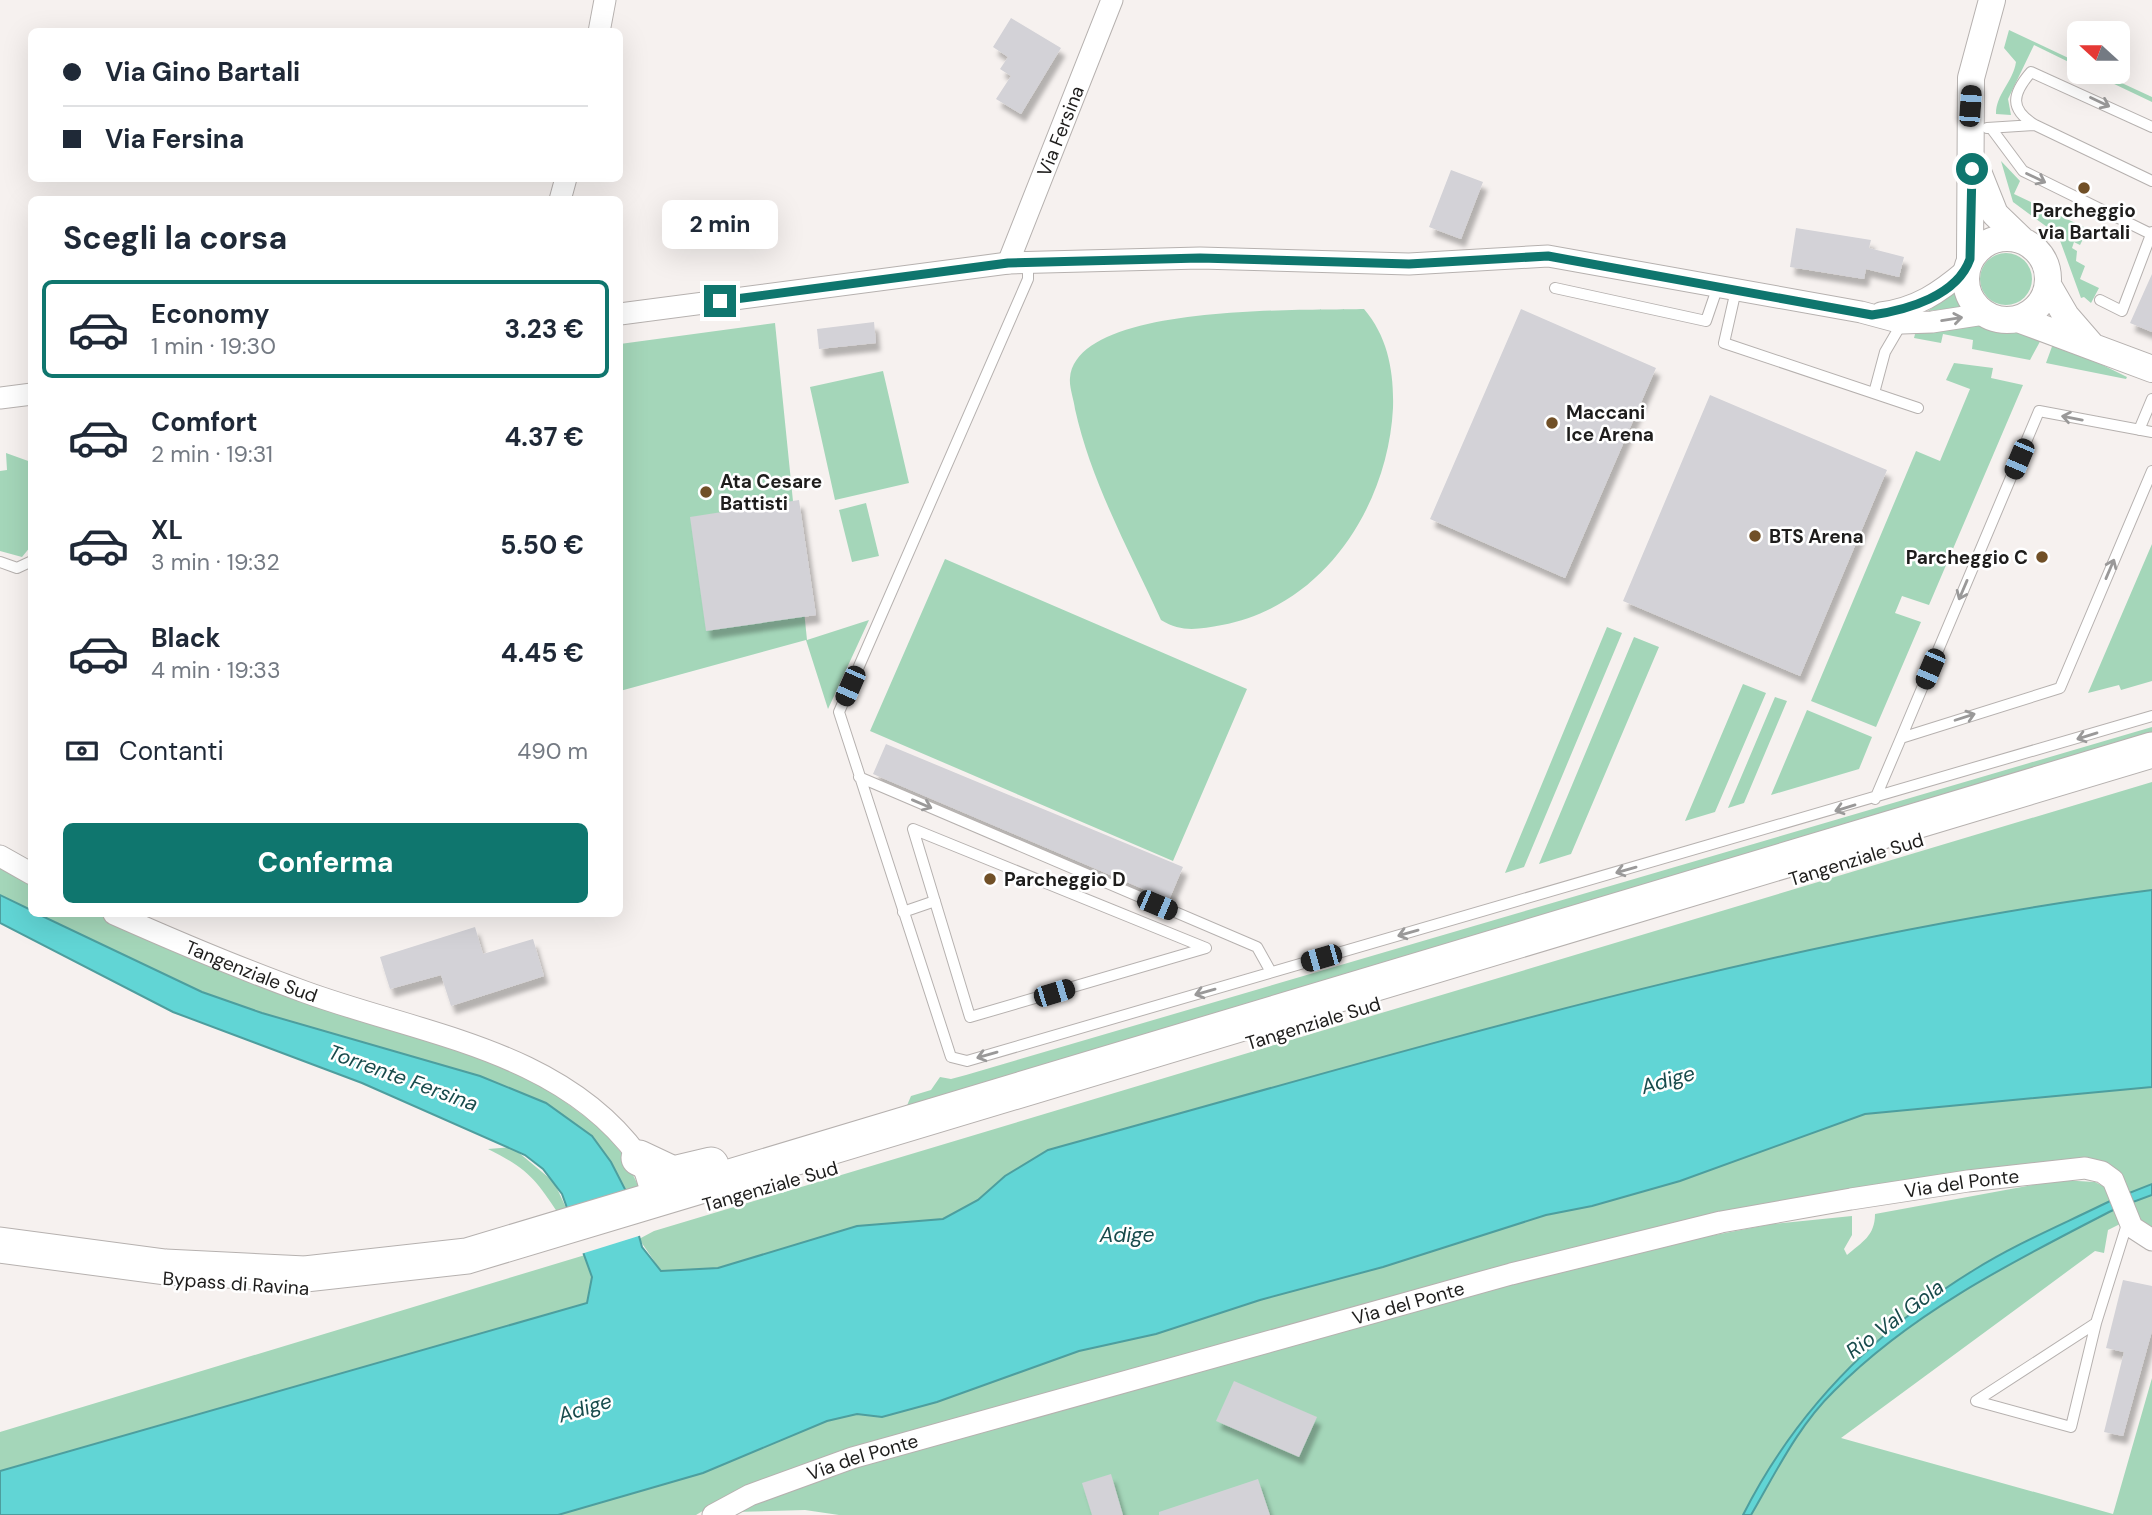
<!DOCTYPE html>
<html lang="it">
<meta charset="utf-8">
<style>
:root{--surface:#fff;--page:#f6f6f7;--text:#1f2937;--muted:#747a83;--line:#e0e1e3;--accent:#0f766e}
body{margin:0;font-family:"DM Sans",sans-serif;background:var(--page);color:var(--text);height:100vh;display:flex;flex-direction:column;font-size:26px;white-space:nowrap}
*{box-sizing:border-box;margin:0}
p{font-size:23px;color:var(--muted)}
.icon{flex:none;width:38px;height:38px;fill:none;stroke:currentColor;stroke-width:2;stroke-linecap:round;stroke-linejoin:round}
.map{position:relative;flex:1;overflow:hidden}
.side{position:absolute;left:28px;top:196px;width:595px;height:721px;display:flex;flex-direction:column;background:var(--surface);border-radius:10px;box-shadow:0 7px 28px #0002}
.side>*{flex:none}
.top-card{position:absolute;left:28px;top:28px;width:595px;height:154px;border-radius:10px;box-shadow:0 7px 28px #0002;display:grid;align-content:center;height:154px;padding:0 35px;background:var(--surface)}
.needle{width:46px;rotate:291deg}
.fabs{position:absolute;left:2067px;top:21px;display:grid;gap:14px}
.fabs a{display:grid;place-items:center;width:63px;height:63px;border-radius:10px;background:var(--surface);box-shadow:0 7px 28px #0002;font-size:35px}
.end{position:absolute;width:32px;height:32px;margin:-16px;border:9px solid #0f766e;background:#fff;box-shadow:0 0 0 4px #fff}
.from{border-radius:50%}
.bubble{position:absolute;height:49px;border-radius:10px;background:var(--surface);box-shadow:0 7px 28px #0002;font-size:23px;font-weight:700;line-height:49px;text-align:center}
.car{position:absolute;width:21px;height:42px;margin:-21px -10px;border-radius:9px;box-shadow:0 0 5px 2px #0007;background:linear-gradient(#222 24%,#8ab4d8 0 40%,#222 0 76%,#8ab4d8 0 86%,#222 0)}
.top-card b{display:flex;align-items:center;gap:24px;height:66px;font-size:26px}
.top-card b+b{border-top:2px solid var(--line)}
.top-card i{width:18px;height:18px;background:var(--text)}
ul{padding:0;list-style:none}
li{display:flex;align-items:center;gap:21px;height:98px;margin:0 14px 10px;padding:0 21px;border:4px solid transparent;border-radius:10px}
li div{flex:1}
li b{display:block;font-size:26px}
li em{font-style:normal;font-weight:700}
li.on{border-color:var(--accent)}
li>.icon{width:63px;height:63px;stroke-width:1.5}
h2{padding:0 35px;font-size:32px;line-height:84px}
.pay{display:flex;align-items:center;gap:18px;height:77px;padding:0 35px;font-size:26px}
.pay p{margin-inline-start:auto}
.primary-button{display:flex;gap:14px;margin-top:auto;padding:14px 35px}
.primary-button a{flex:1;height:80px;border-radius:10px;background:var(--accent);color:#fff;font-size:28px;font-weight:700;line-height:80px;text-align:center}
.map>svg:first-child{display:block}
.green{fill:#a4d6b9}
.water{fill:#61d5d5;stroke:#4d9e9e;stroke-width:2}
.pier{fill:#f6f1ef}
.building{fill:#d3d2d7;filter:url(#shadow)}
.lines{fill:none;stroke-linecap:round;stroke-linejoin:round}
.service-casing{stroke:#b6b1af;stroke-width:12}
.minor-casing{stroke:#b6b1af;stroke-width:23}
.tertiary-casing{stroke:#b6b1af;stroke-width:28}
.trunk-casing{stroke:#b6b1af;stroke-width:37}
.service{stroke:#fff;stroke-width:10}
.minor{stroke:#fff;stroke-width:21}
.tertiary{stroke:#fff;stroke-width:26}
.trunk{stroke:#fff;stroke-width:35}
.oneway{stroke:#9a9999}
.route{stroke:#0f766e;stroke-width:9}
.poi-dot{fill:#715027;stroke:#fff;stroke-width:2.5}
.labels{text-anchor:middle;stroke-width:5;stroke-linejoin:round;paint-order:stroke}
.street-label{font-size:19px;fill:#1e1d1c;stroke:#fff}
.poi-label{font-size:19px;font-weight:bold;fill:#1e1d1c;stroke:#fff;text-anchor:start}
.water-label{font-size:21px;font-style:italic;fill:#184b4c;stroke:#fff}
</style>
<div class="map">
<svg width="2152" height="1515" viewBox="0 0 2152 1515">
<defs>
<filter id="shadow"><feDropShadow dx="4.5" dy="8" stdDeviation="2" flood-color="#0004"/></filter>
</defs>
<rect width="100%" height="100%" fill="#f6f1ef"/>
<path class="green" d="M2009 30 2079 63V67L2034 45 2008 99 2011 115 1996 114C1996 94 2013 82 2016 62L2004 48Z
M2089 72H2098L2152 97V102Z
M2001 161 2020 181 2014 194 2088 229 2080 245 2074 242 2072 248 2077 251 2076 261 2085 266 2080 279 2099 288 2091 303 2084 297 2081 298 2058 235 2013 202Z
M1980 279a26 26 0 1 1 52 0a26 26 0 1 1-52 0Z
M1955 290 1962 307 1928 311Z
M1364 309C1388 337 1394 372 1393 408 1388 506 1324 606 1222 625 1199 629 1182 633 1161 620 1130 552 1091 482 1075 409 1074 400 1069 387 1070 378 1077 302 1307 311 1364 309Z
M775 323 807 640 869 620 828 709 806 640 620 691V344Z
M1977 323 2043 336 2030 360 1972 349 1973 340 1943 334 1941 343 1914 338 1915 334 1929 328Z
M2054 341 2127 377 2126 379 2046 363Z
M1954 363 1993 368 1991 378 2023 385 1929 605 1902 596 1895 613 1921 622 1876 727 1811 701 1916 451 1940 461 1970 389 1946 380Z
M883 371 909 483 835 500 810 387Z
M6 453 31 462V546L22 557 0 551V471L7 470Z
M866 503 879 556 852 562 839 510Z
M2152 544V681L2121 690 2119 685 2088 693Z
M945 559 1247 689 1173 861 870 731Z
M1607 627 1622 633 1524 867 1505 873Z
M1634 637 1659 647 1571 854 1539 864Z
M1743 684 1766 693 1715 812 1685 821Z
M1775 697 1787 701 1744 803 1728 808Z
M1807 710 1872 737 1859 769 1771 795Z
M2152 727V740L903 1115 911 1096 931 1090 940 1077 951 1079 966 1075Z
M2152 782V890C1776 938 1412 1050 1048 1150L1005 1176 978 1200 943 1219 857 1226 718 1268 661 1271 639 1239 654 1231Z
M0 862 31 879V910L0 895Z
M38 914H101L155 938 486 1058 549 1090 603 1130 623 1155 642 1193 628 1195 611 1162 546 1103 480 1076 262 1013 202 992Z
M2152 1087V1184L2129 1193C2125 1179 2119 1169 2105 1164L1713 1218 726 1497 696 1515H558L703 1473 827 1421 857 1414 882 1417 937 1402 1079 1351 1156 1334 1260 1300 1383 1267 1546 1215 1592 1206 1680 1181 1865 1114Z
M512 1147 554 1182 569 1214 562 1219C536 1180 530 1170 488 1149Z
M2060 1180 2095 1182 2107 1188 2112 1200C2066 1223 2017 1243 1974 1270 1875 1331 1795 1412 1743 1515H839L805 1510 734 1512 750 1497 1616 1254 1772 1224 1852 1216V1235L1844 1249 1847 1255C1862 1242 1875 1236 1875 1214Z
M2152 1195V1231L2140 1224 2133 1202Z
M2115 1209 2120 1224 2108 1230 2104 1253 2095 1251 1841 1438 2113 1514 2152 1378V1515H1751C1776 1472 1798 1426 1834 1391 1913 1311 2016 1260 2115 1209Z
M585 1255 592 1277 587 1303 0 1471V1432Z"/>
<path class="water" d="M2152 890V1087L1865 1114 1680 1181 1592 1206 1546 1215 1383 1267 1260 1300 1156 1334 1079 1351 937 1402 882 1417 857 1414 827 1421 703 1473 558 1515H0V1471L587 1303 592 1277 562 1194 543 1169 525 1155 362 1083 173 1012 0 923V895L31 910 32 914H38L202 992 262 1013 480 1076 546 1103 592 1136 611 1162 628 1195 642 1247 661 1271 718 1268 857 1226 943 1219 978 1200 1005 1176 1048 1150C1412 1050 1776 938 2152 890Z
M2152 1184V1195L2133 1202 2129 1193Z
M2112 1200 2115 1209C2016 1260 1913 1311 1834 1391 1798 1426 1776 1472 1751 1515H1743C1795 1412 1875 1331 1974 1270 2017 1243 2066 1223 2112 1200Z"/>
<path class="pier" d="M632 1196 642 1235 581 1254 566 1217Z"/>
<path class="building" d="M1011 18 1061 48 1021 114 996 99 1011 76 1000 69 1008 57 993 47Z
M1451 170 1483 182 1461 239 1429 227Z
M1796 228 1871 240 1869 248 1904 257 1899 277 1866 269 1864 279 1790 267Z
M2152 274V332L2130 323Z
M1521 309 1656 368 1565 578 1430 519Z
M874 322 876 343 819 349 817 329Z
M1710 395 1887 470 1800 676 1623 601Z
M799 500 816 615 706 631 690 517Z
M886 744 1183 867 1169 900 873 774Z
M475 927 483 954 533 939 544 976 451 1006 441 975 390 989 380 957Z
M2123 1280 2152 1286V1331L2123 1436 2104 1432 2124 1352 2106 1348Z
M1234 1381 1317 1417 1299 1457 1216 1421Z
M1111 1474 1123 1515H1092L1082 1483Z
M1258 1479 1270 1515H1159V1512Z"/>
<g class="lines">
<defs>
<path id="service" d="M2035 125C2009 109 2012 94 2031 72L2152 127
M1987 128 2035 125 2152 181
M1991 128 2023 171 2151 234
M1028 262V279L839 712 951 1057 967 1061 2152 716
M1555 288 1706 321 1718 286
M1736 290 1724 343 1918 408
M2100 300 2122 311 2152 232
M1874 393 1885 352 1902 323
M2139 430 2152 399
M2152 432 2039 411 1901 738 2060 688 2152 471
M0 562 17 568 32 561
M859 777 1257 947 1271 972
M1875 799 1901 738
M913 829 1206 948 970 1017Z
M903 912 935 901
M2096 1323 1976 1401 2071 1427 2096 1323 2128 1221"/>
<g id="minor">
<path d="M599 32 605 0"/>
<path d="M560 200 566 178"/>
<path id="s1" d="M1008 263 1112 0"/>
<path d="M1881 313C1917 308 1939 293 1966 270"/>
<path d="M620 314 1008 263 1200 258 1409 264 1548 256 1861 312 1902 323 1932 322 1984 314"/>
<path d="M0 398 32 394"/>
<path d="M0 856 32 874"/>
<path id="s2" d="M114 914C177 942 241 969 305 992 420 1034 561 1050 638 1156 646 1168 649 1187 654 1201"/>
<path id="s3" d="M713 1515 750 1495 852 1458 1511 1274 1721 1222 1851 1199 1968 1181 2085 1168 2102 1172 2113 1180 2132 1227 2152 1240"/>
</g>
<path id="tertiary" d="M1977 169 1995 214 2022 240
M1966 279a41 41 0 1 1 82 0a41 41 0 1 1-82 0Z
M1970 259 1971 78 1992 0
M2048 285 2066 316 2092 346
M2018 319 2152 369"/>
<path id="trunk" d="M639 1158 673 1174 711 1165
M0 1245 165 1267 305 1274 467 1256 2152 750"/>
</defs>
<use href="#service" class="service-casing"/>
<use href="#minor" class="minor-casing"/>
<use href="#tertiary" class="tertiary-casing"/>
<use href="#trunk" class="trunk-casing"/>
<use href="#service" class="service"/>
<use href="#minor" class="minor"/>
<use href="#tertiary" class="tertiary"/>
<use href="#trunk" class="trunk"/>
</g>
<defs><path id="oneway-shaft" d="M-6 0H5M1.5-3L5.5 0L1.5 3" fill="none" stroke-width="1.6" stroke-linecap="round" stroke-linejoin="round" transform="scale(1.75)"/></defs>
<g class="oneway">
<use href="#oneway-shaft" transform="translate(2100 102) rotate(25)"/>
<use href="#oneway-shaft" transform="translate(2036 178) rotate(26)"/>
<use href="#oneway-shaft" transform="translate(1952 319) rotate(-9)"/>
<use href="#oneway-shaft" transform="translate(2072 418) rotate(-169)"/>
<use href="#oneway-shaft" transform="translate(2110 569) rotate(-67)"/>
<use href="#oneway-shaft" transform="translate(1963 590) rotate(113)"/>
<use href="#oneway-shaft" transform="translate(1965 717) rotate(-18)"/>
<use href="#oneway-shaft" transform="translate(2087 736) rotate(163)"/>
<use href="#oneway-shaft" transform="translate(922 804) rotate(23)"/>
<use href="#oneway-shaft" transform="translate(1845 808) rotate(163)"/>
<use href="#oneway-shaft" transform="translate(1626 870) rotate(164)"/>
<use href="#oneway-shaft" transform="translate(1408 933) rotate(164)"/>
<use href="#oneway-shaft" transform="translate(1205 992) rotate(164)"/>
<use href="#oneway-shaft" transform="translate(987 1055) rotate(164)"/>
</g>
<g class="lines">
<path class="route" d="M720 301 1008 263 1200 258 1409 264 1548 256 1872 315C1907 310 1957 296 1970 259L1972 169"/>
</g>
<g class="poi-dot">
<circle cx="2084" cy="188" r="7"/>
<circle cx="1552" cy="423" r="7"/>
<circle cx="706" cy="492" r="7"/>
<circle cx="1755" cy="536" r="7"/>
<circle cx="2042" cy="557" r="7"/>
<circle cx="990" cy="879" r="7"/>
</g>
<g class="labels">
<g class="street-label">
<text dy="7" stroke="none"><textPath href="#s1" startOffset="142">Via Fersina</textPath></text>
<text transform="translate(1856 859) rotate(-17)" y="7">Tangenziale Sud</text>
<text dy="7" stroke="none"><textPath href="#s2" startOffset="149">Tangenziale Sud</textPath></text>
<text transform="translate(1313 1023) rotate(-17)" y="7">Tangenziale Sud</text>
<text dy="7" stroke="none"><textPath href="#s3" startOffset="1295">Via del Ponte</textPath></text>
<text transform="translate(770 1186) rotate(-16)" y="7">Tangenziale Sud</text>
<text transform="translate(236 1283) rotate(4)" y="7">Bypass di Ravina</text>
<text dy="7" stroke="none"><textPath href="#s3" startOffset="728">Via del Ponte</textPath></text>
<text dy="7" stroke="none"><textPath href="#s3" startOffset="161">Via del Ponte</textPath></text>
</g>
<g class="poi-label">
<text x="2084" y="217" text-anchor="middle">Parcheggio<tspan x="2084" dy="22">via Bartali</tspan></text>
<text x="1566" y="419">Maccani<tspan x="1566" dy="22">Ice Arena</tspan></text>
<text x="720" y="488">Ata Cesare<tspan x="720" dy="22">Battisti</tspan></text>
<text x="1769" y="543">BTS Arena</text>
<text x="2028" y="564" text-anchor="end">Parcheggio C</text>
<text x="1004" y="886">Parcheggio D</text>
</g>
<g class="water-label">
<text transform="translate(403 1078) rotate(20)" y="7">Torrente Fersina</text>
<text transform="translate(1668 1080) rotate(-16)" y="7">Adige</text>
<text x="1127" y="1242">Adige</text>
<text transform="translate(1895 1319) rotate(-37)" y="7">Rio Val Gola</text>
<text transform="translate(585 1408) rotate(-17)" y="7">Adige</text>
</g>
</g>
</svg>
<div class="fabs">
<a><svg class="needle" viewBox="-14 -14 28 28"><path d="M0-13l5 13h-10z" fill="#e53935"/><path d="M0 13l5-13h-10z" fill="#747a83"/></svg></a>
</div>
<i class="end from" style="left:1972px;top:169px"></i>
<i class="end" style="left:720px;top:301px"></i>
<div class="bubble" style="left:662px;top:200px;width:116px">2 min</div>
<i class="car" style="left:1970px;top:106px;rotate:4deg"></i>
<i class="car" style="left:2019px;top:459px;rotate:203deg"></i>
<i class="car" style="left:1930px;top:669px;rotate:203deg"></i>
<i class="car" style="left:850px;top:686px;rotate:204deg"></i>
<i class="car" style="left:1157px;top:905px;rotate:113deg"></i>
<i class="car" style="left:1321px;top:958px;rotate:254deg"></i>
<i class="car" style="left:1054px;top:993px;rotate:73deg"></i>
<div class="top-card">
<b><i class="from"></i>Via Gino Bartali</b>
<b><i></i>Via Fersina</b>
</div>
<section class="side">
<h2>Scegli la corsa</h2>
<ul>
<li class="on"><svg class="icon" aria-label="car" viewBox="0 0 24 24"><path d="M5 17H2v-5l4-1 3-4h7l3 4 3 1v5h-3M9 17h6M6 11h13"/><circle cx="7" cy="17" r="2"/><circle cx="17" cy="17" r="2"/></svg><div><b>Economy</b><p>1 min · 19:30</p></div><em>3.23 €</em></li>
<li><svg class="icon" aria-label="car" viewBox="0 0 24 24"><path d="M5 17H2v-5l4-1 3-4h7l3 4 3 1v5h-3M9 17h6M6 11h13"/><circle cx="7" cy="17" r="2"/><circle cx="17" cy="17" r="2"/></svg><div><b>Comfort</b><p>2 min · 19:31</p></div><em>4.37 €</em></li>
<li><svg class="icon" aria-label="car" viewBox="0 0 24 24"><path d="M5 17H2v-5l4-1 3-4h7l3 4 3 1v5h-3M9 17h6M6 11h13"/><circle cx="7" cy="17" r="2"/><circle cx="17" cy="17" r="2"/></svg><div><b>XL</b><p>3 min · 19:32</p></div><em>5.50 €</em></li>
<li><svg class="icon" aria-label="car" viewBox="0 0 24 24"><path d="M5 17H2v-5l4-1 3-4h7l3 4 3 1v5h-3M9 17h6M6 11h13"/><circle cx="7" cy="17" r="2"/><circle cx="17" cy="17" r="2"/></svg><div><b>Black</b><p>4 min · 19:33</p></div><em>4.45 €</em></li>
</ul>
<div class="pay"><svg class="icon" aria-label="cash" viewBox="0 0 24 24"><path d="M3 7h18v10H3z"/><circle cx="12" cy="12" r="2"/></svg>Contanti<p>490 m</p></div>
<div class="primary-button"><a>Conferma</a></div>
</section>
</div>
